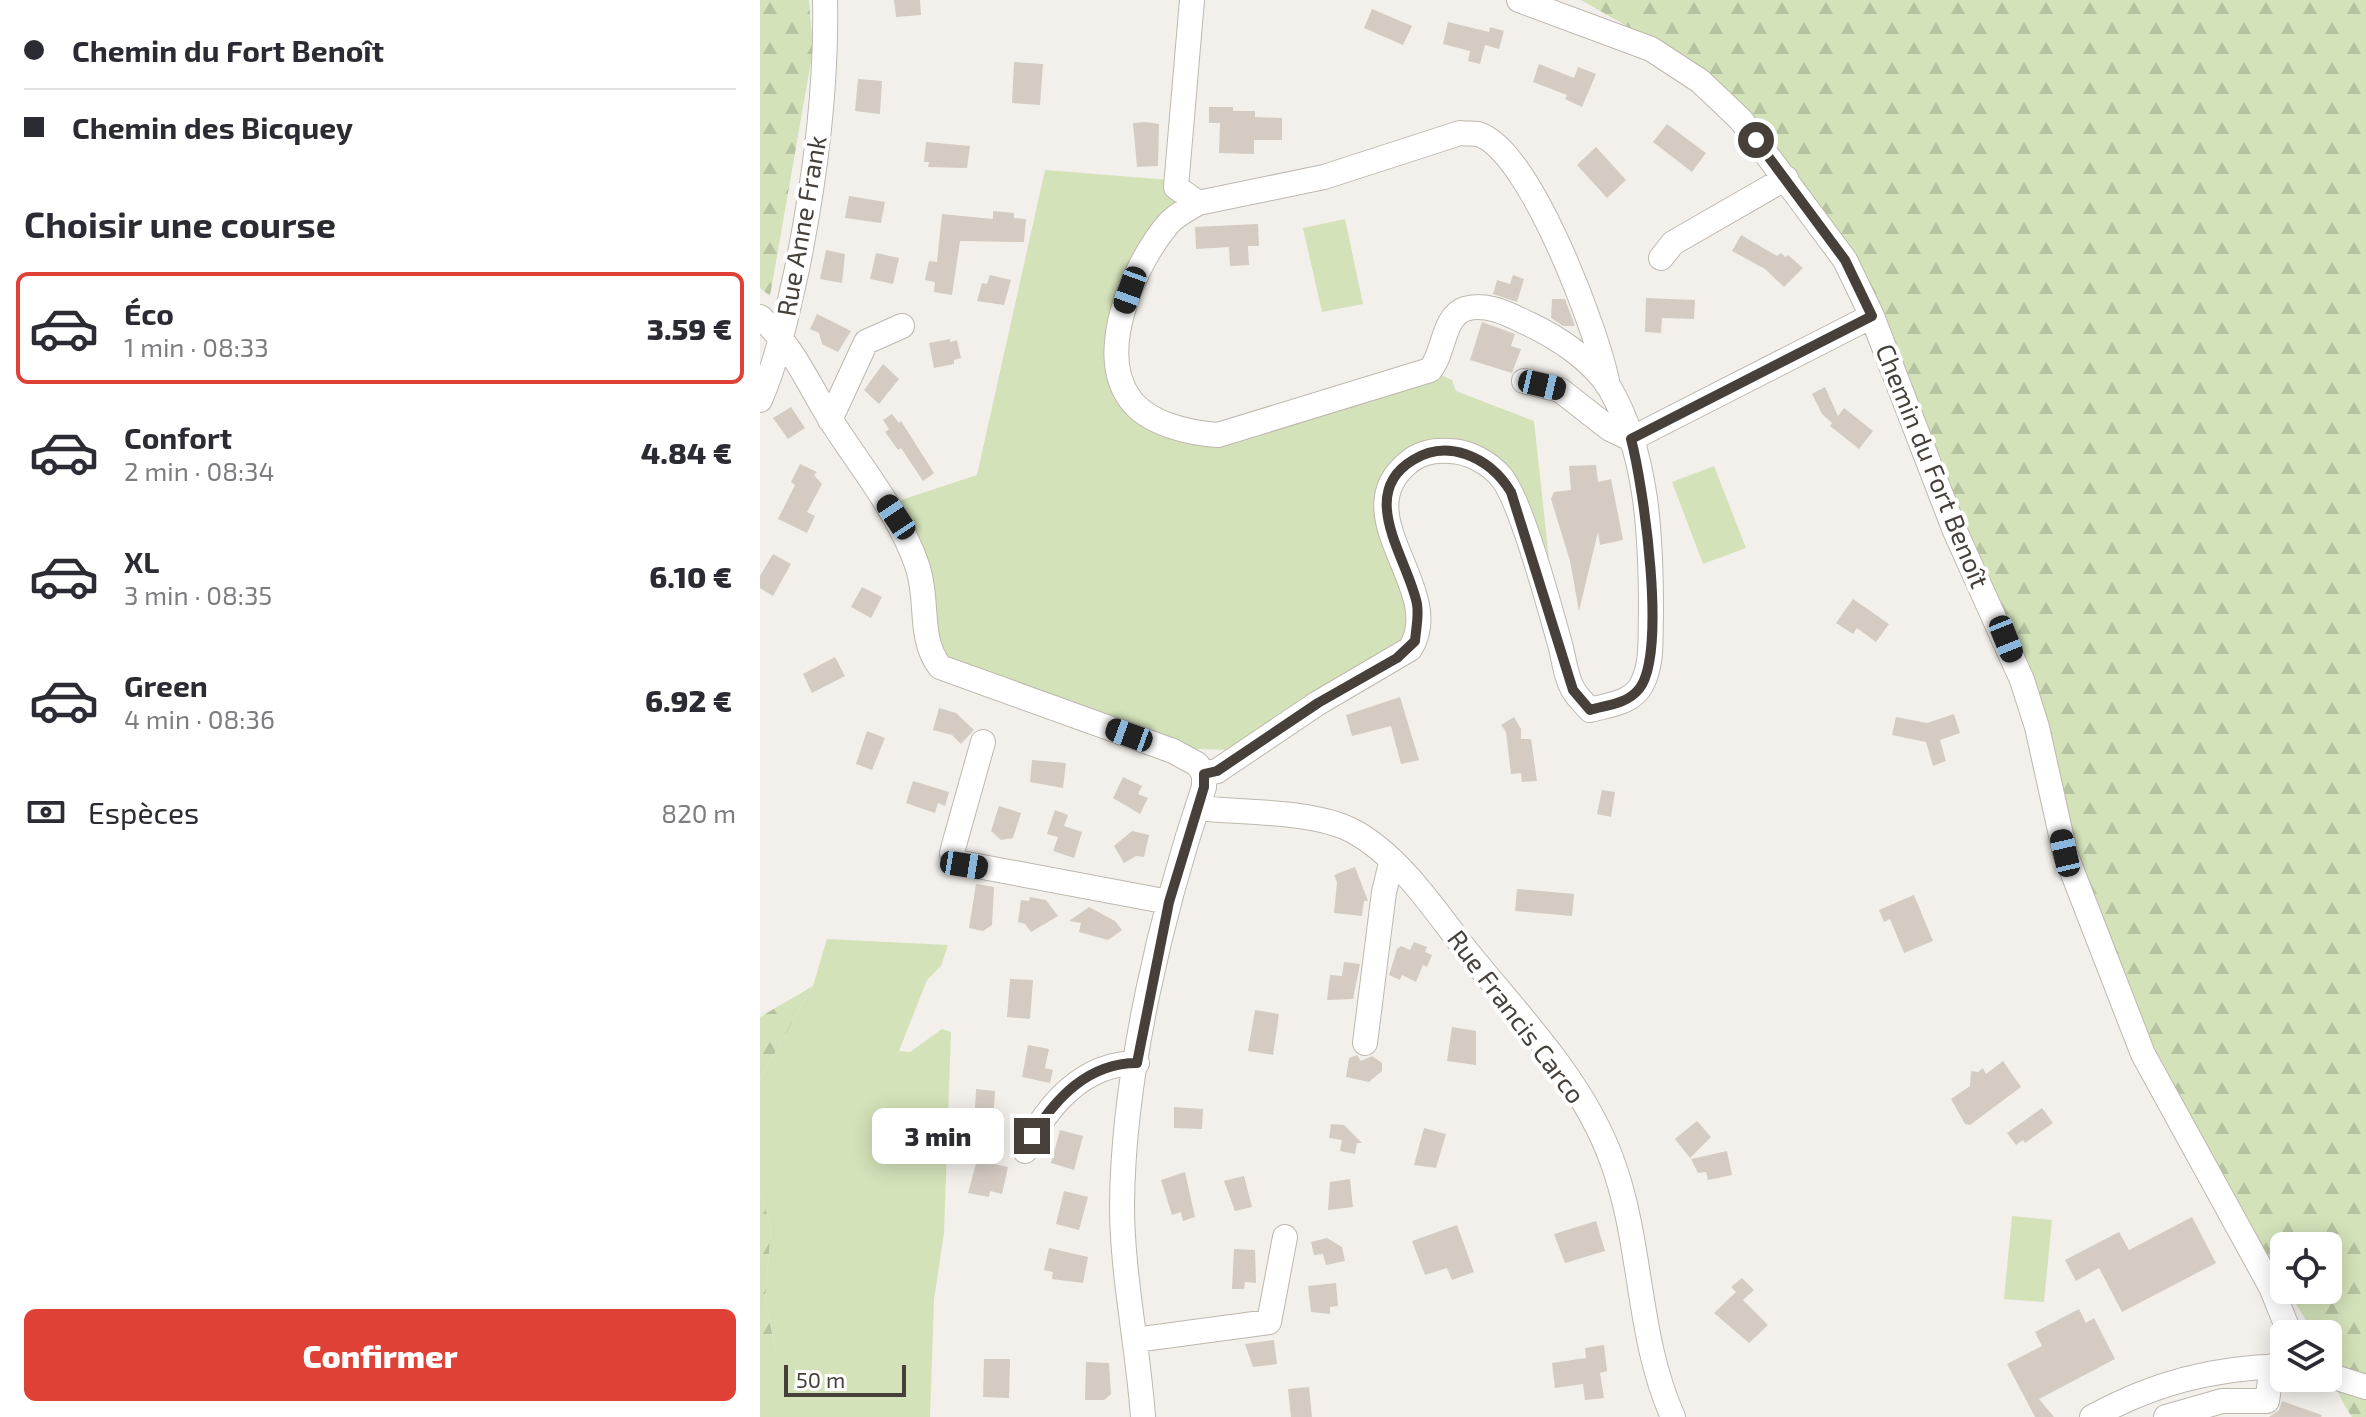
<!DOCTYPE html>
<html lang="fr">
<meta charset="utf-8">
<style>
:root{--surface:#fff;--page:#f2f2f3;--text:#2b2b33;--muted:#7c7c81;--line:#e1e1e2;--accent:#e04136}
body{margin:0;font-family:"Exo 2",sans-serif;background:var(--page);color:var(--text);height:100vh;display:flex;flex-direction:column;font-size:30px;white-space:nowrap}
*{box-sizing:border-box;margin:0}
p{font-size:26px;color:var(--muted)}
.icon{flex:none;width:44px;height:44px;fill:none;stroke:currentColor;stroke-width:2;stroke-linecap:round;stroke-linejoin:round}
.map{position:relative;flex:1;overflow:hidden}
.drawer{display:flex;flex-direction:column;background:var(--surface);width:760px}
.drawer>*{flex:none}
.top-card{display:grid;align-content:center;height:176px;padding:0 24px;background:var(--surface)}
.buttons{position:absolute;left:1510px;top:1232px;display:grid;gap:16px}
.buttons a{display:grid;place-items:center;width:72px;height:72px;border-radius:12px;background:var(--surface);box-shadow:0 4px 20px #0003;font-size:40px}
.scale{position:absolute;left:24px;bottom:20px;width:122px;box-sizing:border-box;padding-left:8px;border:4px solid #47403a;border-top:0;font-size:22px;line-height:28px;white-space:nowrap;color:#47403a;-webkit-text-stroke:6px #fff;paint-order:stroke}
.end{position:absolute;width:36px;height:36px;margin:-18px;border:10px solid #47403a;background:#fff;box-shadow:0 0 0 4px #fff}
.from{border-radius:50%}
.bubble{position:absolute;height:56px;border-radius:12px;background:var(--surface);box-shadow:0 4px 20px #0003;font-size:26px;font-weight:800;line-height:56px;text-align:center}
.car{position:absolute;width:24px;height:48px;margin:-24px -12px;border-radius:10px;box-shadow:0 0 6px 2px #0007;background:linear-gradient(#222 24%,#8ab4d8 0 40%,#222 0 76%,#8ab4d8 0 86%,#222 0)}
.top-card b{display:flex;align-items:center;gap:28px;height:76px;font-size:30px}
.top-card b+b{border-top:2px solid var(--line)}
.top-card i{width:20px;height:20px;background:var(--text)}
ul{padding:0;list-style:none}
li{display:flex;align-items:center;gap:24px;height:112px;margin:0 16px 12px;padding:0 8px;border:4px solid transparent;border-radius:12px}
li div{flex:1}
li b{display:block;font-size:30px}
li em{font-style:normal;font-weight:800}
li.current{border-color:var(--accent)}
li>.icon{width:72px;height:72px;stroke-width:1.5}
h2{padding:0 24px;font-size:36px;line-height:96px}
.pay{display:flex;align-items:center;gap:20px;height:88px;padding:0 24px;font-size:30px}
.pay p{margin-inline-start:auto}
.button{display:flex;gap:16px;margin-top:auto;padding:16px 24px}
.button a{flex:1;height:92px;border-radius:12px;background:var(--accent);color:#fff;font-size:32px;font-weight:800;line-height:92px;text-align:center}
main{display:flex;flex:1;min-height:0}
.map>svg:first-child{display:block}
.grass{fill:#d3e2b9}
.forest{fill:url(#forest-firs)}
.building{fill:#d4cbc2}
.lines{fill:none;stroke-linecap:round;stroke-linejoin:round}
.minor-casing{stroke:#beb7ae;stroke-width:26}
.minor{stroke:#fff;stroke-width:24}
.route{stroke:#47403a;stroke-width:10}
.labels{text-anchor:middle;stroke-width:8;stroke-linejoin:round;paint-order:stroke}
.street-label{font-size:26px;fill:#47403a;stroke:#fff}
</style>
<main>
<section class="drawer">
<div class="top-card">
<b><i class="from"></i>Chemin du Fort Benoît</b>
<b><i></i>Chemin des Bicquey</b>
</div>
<h2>Choisir une course</h2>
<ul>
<li class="current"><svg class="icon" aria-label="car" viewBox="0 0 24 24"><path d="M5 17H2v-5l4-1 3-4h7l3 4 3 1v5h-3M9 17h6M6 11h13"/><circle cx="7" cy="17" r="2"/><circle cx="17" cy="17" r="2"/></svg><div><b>Éco</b><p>1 min · 08:33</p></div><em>3.59 €</em></li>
<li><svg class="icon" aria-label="car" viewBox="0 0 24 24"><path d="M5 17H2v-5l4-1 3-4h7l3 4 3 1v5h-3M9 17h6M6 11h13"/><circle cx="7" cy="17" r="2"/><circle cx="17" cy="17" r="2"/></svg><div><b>Confort</b><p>2 min · 08:34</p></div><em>4.84 €</em></li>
<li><svg class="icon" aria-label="car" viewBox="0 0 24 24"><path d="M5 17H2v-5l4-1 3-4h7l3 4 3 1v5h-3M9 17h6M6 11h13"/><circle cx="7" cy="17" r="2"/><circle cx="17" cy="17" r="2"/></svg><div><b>XL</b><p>3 min · 08:35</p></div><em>6.10 €</em></li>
<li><svg class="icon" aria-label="car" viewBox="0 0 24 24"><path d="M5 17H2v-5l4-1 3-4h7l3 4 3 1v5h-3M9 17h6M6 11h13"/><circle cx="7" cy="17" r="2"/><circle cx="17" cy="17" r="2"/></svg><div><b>Green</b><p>4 min · 08:36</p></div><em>6.92 €</em></li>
</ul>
<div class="pay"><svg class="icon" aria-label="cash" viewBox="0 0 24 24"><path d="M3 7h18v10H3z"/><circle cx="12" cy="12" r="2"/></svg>Espèces<p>820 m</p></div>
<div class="button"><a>Confirmer</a></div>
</section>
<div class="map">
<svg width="1606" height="1417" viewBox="0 0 1606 1417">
<defs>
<pattern id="forest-firs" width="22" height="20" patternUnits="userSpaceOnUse" patternTransform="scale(2)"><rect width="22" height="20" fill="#d3e2b9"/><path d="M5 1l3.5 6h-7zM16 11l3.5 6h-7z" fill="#b6c3a0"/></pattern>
</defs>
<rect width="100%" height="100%" fill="#f3f0eb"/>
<path class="grass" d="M285 170 423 181 416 227 371 302 362 390 430 432 668 369 692 380 696 391 774 421 790 569 756 490 712 451 633 473 652 604 646 641 476 750 436 749 176 662 138 501 217 475Z
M585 219 603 304 562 312 543 228Z
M954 466 986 548 943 564 912 482Z
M67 939 188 945 181 966 167 980 139 1051 150 1052 182 1029 191 1032 184 1233 174 1300 170 1417H0V1340L16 1350 5 1301 11 1228 0 1190V1079L53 986Z
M1252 1216 1292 1220 1284 1302 1244 1299Z"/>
<path class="forest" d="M0 0H49L53 50 10 296 0 288Z
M821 0H1606V1417H1592C1573 1389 1568 1367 1568 1334H1555L1527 1290H1568V1246H1524V1284L1428 1130 1315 853 1283 708 1080 239 912 52Z
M53 986 0 1079V1017Z
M0 1190 11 1228 5 1301 16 1351 0 1340Z"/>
<path class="building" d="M134 0H160L161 15 136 17Z
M612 9 652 26 643 45 604 28Z
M688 22 729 32 730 27 744 31 739 49 725 45 720 64 708 61 710 51 683 44Z
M254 62 283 64 280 105 252 103Z
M779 64 814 78 818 67 836 74 822 107 805 99 807 95 773 82Z
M98 79 122 81 120 114 95 111Z
M449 107H473V111H495V117L522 118V140H494V154L459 153 460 123H449Z
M386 122 399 124 398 166 377 167 373 123Z
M907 124 946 153 932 172 893 142Z
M166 142 210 146 207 168 168 167 169 162H164Z
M836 147 866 180 847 198 817 165Z
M89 196 125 202 121 223 85 218Z
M233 211 254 213V218L266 219 264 242 200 241 192 295 174 292 175 282 165 280 169 261 177 262 182 214 233 219Z
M498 224 499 246H488L489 265 470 266 469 247 436 249 435 227Z
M981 235 1017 256 1021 253 1025 257 1028 255 1043 268 1024 287 1005 269 972 251Z
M66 250 85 254 82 283 60 279Z
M116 253 139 258 133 284 110 279Z
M230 275 251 280 244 305 217 301 222 283 227 284Z
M753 275 764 279 757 302 733 294 737 280 750 284Z
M886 298 935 300 934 319 902 318 901 333 885 332Z
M792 299H805L815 326H803L791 318Z
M57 314 91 331 78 352 62 344 59 333 50 329Z
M722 322 755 334 751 346 761 349 752 373 710 360Z
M190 339V342L197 340 201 358 194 360V364L174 368 169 343Z
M123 364 139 379 119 404 104 390Z
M1065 387 1078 416 1084 408 1113 431 1099 449 1070 426 1072 423 1062 414 1052 394Z
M31 407 45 428 28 439 13 418Z
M132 414 139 423 141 421 174 473 163 481 141 448 138 450 125 432 129 429 123 420Z
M40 464 57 472 54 475 62 484 47 512 55 516 47 533 18 519 35 485 31 482Z
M836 465 838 482 851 479 863 540 840 545 838 532 819 611 810 561 791 499 794 492 811 490 809 466Z
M13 554 31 564 13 596 0 588V576Z
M102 587 122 597 111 618 91 607Z
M1093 599 1129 624 1116 642 1097 628 1093 634 1076 623Z
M75 657 85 676 52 693 43 674Z
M640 697 659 760 641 764 631 726 592 736 586 715Z
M179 708 196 713 214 730 201 744 192 735 173 730Z
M1194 714 1200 733 1180 740 1186 761 1173 766 1166 742 1132 735 1136 717 1167 723Z
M754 717 761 729V739H771L777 781 762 782 761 773 751 774 746 732 741 725Z
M107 731 125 738 112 770 96 764Z
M272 760 306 763 303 788 270 782Z
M363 777 382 786 378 794 388 798 380 814 353 798Z
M153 781 189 792 185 806 178 803 175 813 146 803Z
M842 790 855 792 851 817 837 814Z
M239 806 261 813 253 838 241 840 231 831Z
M295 810 308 815 304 826 322 832 314 858 293 851 298 837 287 834Z
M372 831 389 835 384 857 376 856 364 863 354 846Z
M595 867 608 901H604L602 916 574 913 577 882 574 875Z
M216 884 234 887 232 925 223 931 209 928Z
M757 889 814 894 812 916 755 911Z
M1154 895 1173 941 1144 953 1130 919 1124 922 1119 910Z
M270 897 286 900 298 916 271 932 265 924 258 922 261 900 269 901Z
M329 907 355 921 362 930 348 940 319 932 321 923 309 921Z
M654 942 667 947 665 952 672 955 667 967 663 965 656 982 642 975 640 980 629 975 637 949 641 946 650 950Z
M584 962 600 964 593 999 567 1000 570 975 582 976Z
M250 979 273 980 270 1019 247 1017Z
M495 1010 519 1014 513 1055 488 1051Z
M692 1027 716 1031V1065L687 1061Z
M268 1045 289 1049 285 1068 293 1070 290 1083 262 1077Z
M597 1055 601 1061 612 1056 622 1063V1071L609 1082 586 1077 589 1058Z
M1243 1061 1261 1087 1210 1125 1205 1124 1191 1099 1210 1086 1211 1071 1218 1072 1223 1068 1226 1074Z
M216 1089 235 1091 233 1123 203 1121 204 1108H215Z
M414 1107 443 1109 442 1129 414 1128Z
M1282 1108 1293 1123 1265 1143 1263 1140 1256 1145 1247 1133Z
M937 1121 951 1137 930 1158 915 1139Z
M571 1124 584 1125 602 1143H597L595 1154 580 1151 582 1140 569 1138Z
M664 1128 686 1134 676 1168 654 1165Z
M300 1130 323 1136 314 1170 291 1163Z
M967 1151 972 1175 948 1180 946 1172 938 1173 931 1159Z
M217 1160 248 1167 242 1194 230 1191 229 1197 208 1193Z
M425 1172 435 1217 423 1221 421 1212 412 1215 401 1180Z
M484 1176 492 1207 475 1211 464 1181Z
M590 1179 593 1207 568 1210 570 1182Z
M304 1191 328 1197 319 1230 296 1224Z
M1432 1217 1456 1263 1362 1312 1339 1268 1316 1281 1305 1260 1359 1232 1369 1250Z
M836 1221 845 1251 805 1263 794 1234Z
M697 1225 714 1272 692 1280 687 1268 665 1275 652 1241Z
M567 1238 582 1247 585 1261 566 1265 563 1254 554 1255 551 1242Z
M289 1248 328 1257 323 1283 292 1279 293 1272 284 1270Z
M474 1249 495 1250 496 1283 485 1282 484 1289H472Z
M982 1278 994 1290 983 1300 1008 1325 989 1343 954 1313 976 1292 971 1287Z
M576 1283 578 1306 570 1307V1314L551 1312 548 1286Z
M1319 1309 1326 1323 1334 1318 1355 1359 1279 1399 1294 1417H1275L1247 1364 1282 1346 1275 1332Z
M514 1340 517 1364 493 1367 485 1344Z
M844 1345 847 1371 840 1373 844 1398 825 1400 823 1384 795 1388 792 1363 826 1358 825 1348Z
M224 1359H250L249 1398 223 1397Z
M326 1362 349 1363 351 1394 344 1400H325Z
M549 1387 552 1417H531L528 1389Z
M1522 1401 1562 1415 1561 1417H1509L1519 1410Z"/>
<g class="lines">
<defs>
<path id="minor" d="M432 0 416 187 438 203 564 177 700 133C705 134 713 133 718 134 770 149 839 335 848 386
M759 0 891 49 940 81 981 120 1085 260 1112 316 1195 531 1262 680 1277 727 1305 853 1383 1054 1511 1287 1530 1334
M438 203C428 209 416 215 408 224 375 263 335 352 370 399 388 424 429 433 458 435L670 370C684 354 683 316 705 309 727 302 750 315 769 324 797 337 832 360 849 387 888 453 891 538 891 612 890 636 893 663 882 684 873 703 848 705 830 710 825 704 818 698 814 691 806 679 804 659 800 644 790 609 762 503 742 478 730 463 708 451 689 451 675 450 660 453 649 462 582 515 688 590 650 649L558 703 457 771 444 774
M901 258 913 243 1026 178
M0 317C34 347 48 384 72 422 102 469 140 514 158 568 169 604 158 638 180 667L413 751 437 764 444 774
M764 381 800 390 850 429 871 439 1112 316
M0 400C18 359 27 313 37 269 55 180 67 91 65 0
M70 420 106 342 142 326
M223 742 194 845 192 854 196 862 409 902
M437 808C482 813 554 810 593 831 641 857 676 912 709 954 761 1018 822 1080 851 1158 883 1242 876 1335 913 1417
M605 1043 624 892 631 863
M265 1151C286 1106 323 1063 377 1063
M375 1340 509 1322 525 1237
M1568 1375 1606 1387
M383 1417C378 1346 362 1275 362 1205 363 1074 402 910 444 787V774
M1332 1417C1394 1383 1452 1368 1524 1366
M1406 1417 1462 1401H1507L1512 1366"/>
</defs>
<use href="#minor" class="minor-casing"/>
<use href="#minor" class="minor"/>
</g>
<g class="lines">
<path class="route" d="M272 1136C296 1098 328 1063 377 1063L409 902 444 787V774L457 771 558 703 637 658 655 641C656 629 659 616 657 604 648 559 596 494 653 460 669 450 687 448 705 454 726 461 740 474 751 492L813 690 830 710C847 705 867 704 879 689 908 653 883 484 871 439L1112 316 1085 260 996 140"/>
</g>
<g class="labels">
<g class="street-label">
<text transform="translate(42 226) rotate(-80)" y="9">Rue Anne Frank</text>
<text transform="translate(1172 466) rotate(68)" y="9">Chemin du Fort Benoît</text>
<text transform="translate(756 1017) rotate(53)" y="9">Rue Francis Carco</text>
</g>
</g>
</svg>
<div class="buttons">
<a><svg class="icon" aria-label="locate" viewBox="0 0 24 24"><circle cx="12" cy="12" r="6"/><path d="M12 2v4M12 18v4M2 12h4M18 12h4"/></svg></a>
<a><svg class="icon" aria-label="layers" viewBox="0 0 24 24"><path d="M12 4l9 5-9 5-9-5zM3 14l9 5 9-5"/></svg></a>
</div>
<div class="scale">50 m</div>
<i class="end from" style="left:996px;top:140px"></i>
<i class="end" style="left:272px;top:1136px"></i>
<div class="bubble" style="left:112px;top:1108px;width:132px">3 min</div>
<i class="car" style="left:370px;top:290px;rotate:200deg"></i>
<i class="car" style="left:782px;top:385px;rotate:103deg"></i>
<i class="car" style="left:136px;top:517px;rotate:326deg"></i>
<i class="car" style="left:1246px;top:639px;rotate:158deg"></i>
<i class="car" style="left:369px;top:735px;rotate:290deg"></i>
<i class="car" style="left:1305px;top:853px;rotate:347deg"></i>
<i class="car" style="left:204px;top:865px;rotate:99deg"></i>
</div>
</main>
